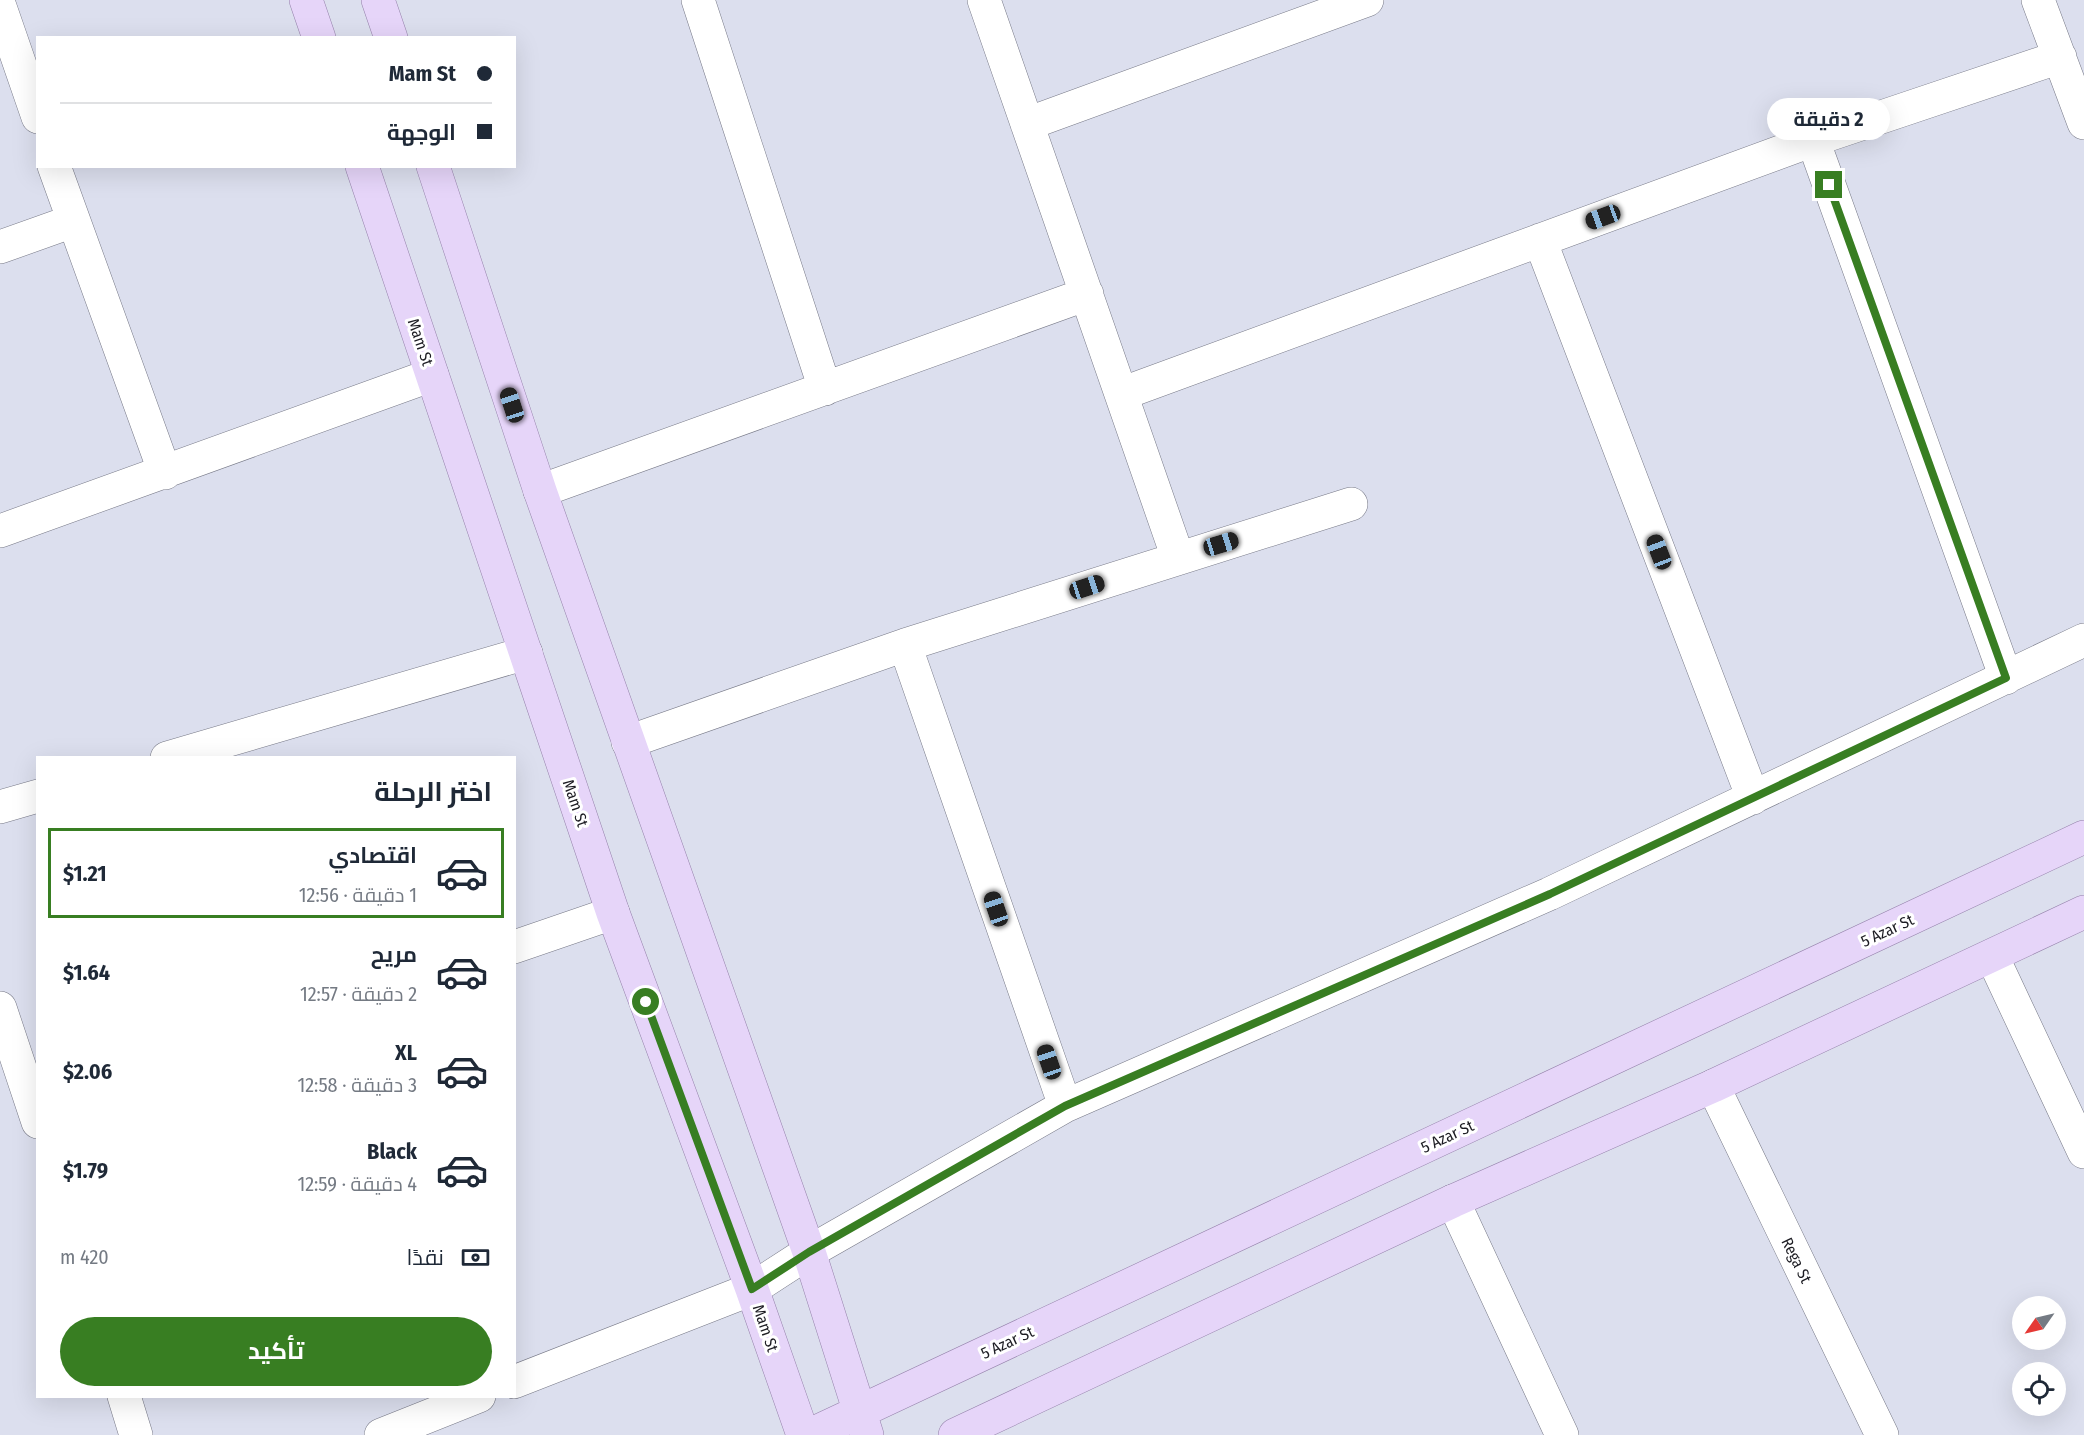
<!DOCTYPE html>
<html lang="ar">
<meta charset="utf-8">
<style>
:root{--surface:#fff;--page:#f2f2f3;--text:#1f2937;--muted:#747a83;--line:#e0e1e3;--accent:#387e22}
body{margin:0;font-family:"Fira Sans Condensed",Cairo,sans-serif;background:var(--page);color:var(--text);direction:rtl;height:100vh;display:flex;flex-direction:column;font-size:22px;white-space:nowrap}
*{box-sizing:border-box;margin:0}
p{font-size:20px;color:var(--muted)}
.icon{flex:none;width:33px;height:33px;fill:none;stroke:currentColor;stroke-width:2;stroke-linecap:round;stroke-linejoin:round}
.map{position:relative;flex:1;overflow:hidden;direction:ltr}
.details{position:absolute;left:36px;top:756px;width:480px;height:642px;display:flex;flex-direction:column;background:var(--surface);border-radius:0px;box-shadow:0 6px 24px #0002;direction:rtl}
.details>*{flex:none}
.guide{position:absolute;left:36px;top:36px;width:480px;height:132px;border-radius:0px;box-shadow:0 6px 24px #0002;direction:rtl;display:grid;align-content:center;height:132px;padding:0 24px;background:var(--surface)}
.needle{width:39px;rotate:236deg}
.tools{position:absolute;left:2012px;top:1296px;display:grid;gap:12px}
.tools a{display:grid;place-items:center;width:54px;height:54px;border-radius:50%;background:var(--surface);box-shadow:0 6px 24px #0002;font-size:30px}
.end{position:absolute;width:27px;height:27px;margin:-14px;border:8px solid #387e22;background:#fff;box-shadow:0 0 0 3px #fff}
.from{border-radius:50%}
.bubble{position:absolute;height:42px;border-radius:21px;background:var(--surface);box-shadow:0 6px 24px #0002;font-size:20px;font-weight:700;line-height:42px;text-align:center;direction:rtl}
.car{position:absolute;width:18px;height:36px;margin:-18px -9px;border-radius:8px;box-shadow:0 0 4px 2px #0007;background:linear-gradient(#222 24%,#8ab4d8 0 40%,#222 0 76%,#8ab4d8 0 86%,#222 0)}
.guide b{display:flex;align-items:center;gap:21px;height:57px;font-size:22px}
.guide b+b{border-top:2px solid var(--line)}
.guide i{width:15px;height:15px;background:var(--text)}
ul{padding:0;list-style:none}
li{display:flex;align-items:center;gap:18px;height:90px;margin:0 12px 9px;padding:0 12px;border:3px solid transparent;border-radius:0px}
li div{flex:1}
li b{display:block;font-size:22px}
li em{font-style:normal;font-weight:700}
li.active{border-color:var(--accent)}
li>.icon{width:54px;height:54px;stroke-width:1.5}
h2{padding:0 24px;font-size:27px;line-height:72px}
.pay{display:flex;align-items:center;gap:15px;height:66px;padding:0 24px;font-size:22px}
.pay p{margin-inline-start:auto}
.cta{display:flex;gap:12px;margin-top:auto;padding:12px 24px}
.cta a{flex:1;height:69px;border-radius:36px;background:var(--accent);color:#fff;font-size:24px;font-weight:700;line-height:69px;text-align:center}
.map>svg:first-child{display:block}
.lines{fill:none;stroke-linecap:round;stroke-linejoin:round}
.minor-casing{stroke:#777987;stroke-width:34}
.major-casing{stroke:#9582ab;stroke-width:34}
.minor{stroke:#fff;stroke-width:33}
.major{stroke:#e6d5f9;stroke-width:33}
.route{stroke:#387e22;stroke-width:8}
.labels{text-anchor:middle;stroke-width:6;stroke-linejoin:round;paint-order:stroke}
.street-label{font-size:16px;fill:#1c1c22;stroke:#fff}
</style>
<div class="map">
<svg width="2084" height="1435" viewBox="0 0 2084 1435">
<rect width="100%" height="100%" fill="#dcdfee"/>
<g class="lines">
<defs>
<path id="minor" d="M698 0 825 389
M984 0 1178 558
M2038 0 2084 123
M0 7 38 117
M1027 124 1367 0
M1813 140 2006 678
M54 166 165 473
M1540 240 1753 798
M0 247 73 221
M1121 394 1813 140 2060 57
M540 491 1087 294
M0 531 432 375
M905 645 1065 1106
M628 742 905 645 1351 504
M167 758 526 653
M0 807 38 796
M514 947 613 913
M1992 956 2084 1152
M0 1008 38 1122
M1713 1086 1882 1435
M1453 1201 1562 1435
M514 1382 752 1289 809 1252 1065 1106 1549 894 2084 640
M124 1396 136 1435
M381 1435 479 1396"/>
<path id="major" d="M306 0 319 38
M378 0 391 38
M362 166 613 913 752 1289 803 1435
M433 166 540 491 809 1252 867 1435
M810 1435 2084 837
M955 1435 1453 1201 1713 1086 2084 912"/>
</defs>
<use href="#minor" class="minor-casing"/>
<use href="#major" class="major-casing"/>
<use href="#minor" class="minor"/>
<use href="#major" class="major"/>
</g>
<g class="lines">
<path class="route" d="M646 1002 752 1289 809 1252 1065 1106 1550 894 2006 678 1829 185"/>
</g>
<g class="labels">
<g class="street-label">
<text transform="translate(421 342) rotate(71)" y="6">Mam St</text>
<text transform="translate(576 803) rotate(71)" y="6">Mam St</text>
<text transform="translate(1887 930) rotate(-25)" y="6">5 Azar St</text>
<text transform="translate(1447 1136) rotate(-25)" y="6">5 Azar St</text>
<text transform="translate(1797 1260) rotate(64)" y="6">Rega St</text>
<text transform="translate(766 1328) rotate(71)" y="6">Mam St</text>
<text transform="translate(1007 1342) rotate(-25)" y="6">5 Azar St</text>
</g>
</g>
</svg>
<div class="tools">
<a><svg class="needle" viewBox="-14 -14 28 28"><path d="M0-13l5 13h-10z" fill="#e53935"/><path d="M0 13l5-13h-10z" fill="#747a83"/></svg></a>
<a><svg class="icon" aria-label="locate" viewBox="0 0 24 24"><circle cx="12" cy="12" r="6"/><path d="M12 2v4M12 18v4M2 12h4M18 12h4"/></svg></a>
</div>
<i class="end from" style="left:646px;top:1002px"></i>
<i class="end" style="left:1829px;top:185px"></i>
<div class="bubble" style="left:1767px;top:98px;width:123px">2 دقيقة</div>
<i class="car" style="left:1603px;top:217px;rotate:250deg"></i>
<i class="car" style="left:512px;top:405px;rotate:342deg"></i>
<i class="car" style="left:1221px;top:544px;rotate:73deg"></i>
<i class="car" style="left:1659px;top:552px;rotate:339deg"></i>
<i class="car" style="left:1087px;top:587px;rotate:72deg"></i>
<i class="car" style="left:996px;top:909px;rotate:341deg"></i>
<i class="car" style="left:1049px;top:1062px;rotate:341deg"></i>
<div class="guide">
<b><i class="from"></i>Mam St</b>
<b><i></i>الوجهة</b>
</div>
<section class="details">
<h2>اختر الرحلة</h2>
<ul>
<li class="active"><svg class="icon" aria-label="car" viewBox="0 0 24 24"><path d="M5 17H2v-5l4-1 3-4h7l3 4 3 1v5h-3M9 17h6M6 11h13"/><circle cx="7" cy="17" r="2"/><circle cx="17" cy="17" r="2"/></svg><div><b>اقتصادي</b><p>1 دقيقة · 12:56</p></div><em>$1.21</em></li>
<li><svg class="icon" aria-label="car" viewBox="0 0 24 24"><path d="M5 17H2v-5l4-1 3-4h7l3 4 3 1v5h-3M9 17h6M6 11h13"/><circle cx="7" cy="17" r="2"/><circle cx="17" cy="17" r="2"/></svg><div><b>مريح</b><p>2 دقيقة · 12:57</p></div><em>$1.64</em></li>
<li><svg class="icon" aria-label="car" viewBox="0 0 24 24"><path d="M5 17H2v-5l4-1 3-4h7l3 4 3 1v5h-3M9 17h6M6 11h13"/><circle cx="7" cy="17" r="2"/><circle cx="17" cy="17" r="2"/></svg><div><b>XL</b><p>3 دقيقة · 12:58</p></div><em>$2.06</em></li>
<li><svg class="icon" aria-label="car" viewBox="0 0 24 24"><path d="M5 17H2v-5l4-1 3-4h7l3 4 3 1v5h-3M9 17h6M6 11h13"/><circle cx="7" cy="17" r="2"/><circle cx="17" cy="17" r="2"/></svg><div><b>Black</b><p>4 دقيقة · 12:59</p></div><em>$1.79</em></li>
</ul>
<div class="pay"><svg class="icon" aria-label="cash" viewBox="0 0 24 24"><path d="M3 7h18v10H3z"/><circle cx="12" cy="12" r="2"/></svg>نقدًا<p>420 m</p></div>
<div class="cta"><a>تأكيد</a></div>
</section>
</div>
